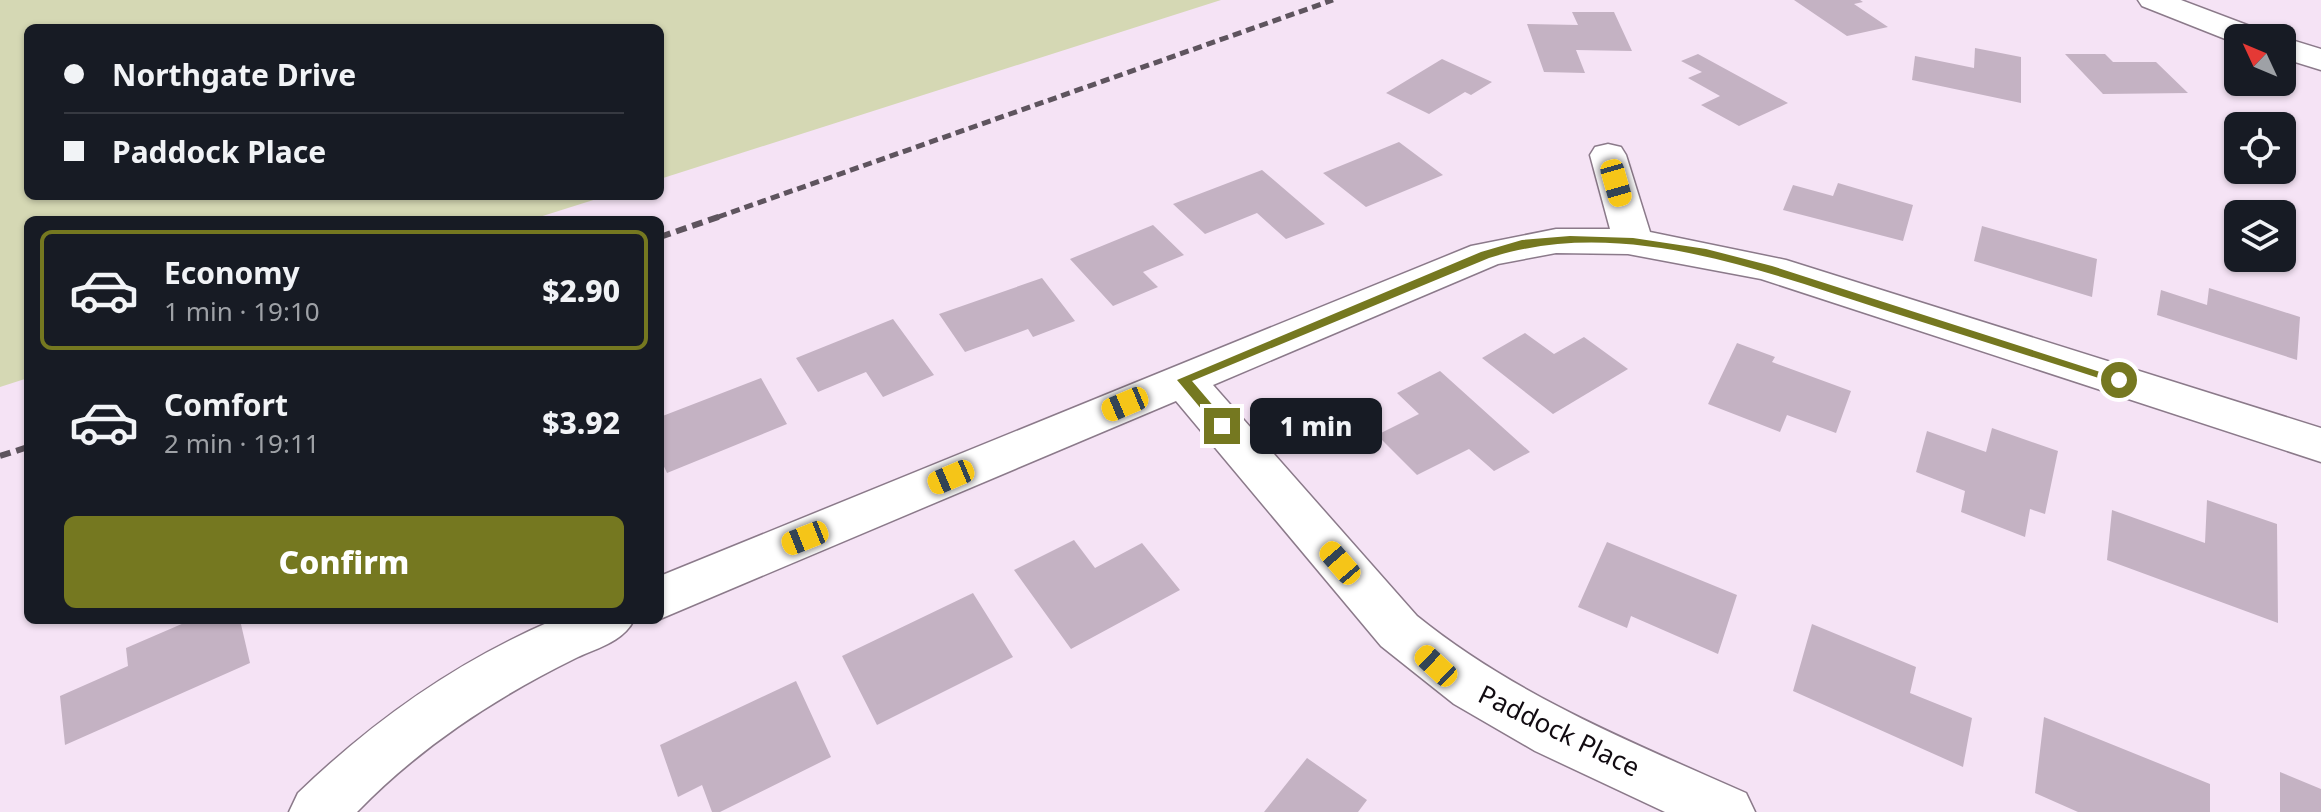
<!DOCTYPE html>
<meta charset="utf-8">
<style>
:root{--surface:#171b24;--page:#242831;--text:#f1f3f6;--muted:#9ea1a6;--line:#363941;--accent:#757820}
body{margin:0;font-family:"Noto Sans",sans-serif;background:var(--page);color:var(--text);height:100vh;display:flex;flex-direction:column;font-size:30px;white-space:nowrap}
*{box-sizing:border-box;margin:0}
p{font-size:26px;color:var(--muted)}
.icon{flex:none;width:44px;height:44px;fill:none;stroke:currentColor;stroke-width:2;stroke-linecap:round;stroke-linejoin:round}
.map{position:relative;flex:1;overflow:hidden}
.sheet{position:absolute;left:24px;top:216px;width:640px;height:408px;display:flex;flex-direction:column;background:var(--surface);border-radius:12px;box-shadow:0 2px 6px #0004}
.sheet>*{flex:none}
.banner{position:absolute;left:24px;top:24px;width:640px;height:176px;border-radius:12px;box-shadow:0 2px 6px #0004;display:grid;align-content:center;height:176px;padding:0 40px;background:var(--surface)}
.needle{width:52px;rotate:314deg}
.buttons{position:absolute;left:2224px;top:24px;display:grid;gap:16px}
.buttons a{display:grid;place-items:center;width:72px;height:72px;border-radius:12px;background:var(--surface);box-shadow:0 2px 6px #0004;font-size:40px}
.end{position:absolute;width:36px;height:36px;margin:-18px;border:10px solid #757820;background:#fff;box-shadow:0 0 0 4px #fff}
.from{border-radius:50%}
.bubble{position:absolute;height:56px;border-radius:12px;background:var(--surface);box-shadow:0 2px 6px #0004;font-size:26px;font-weight:800;line-height:56px;text-align:center}
.car{position:absolute;width:24px;height:48px;margin:-24px -12px;border-radius:10px;box-shadow:0 0 6px 2px #0007;background:linear-gradient(#f5c518 24%,#345 0 40%,#f5c518 0 76%,#345 0 86%,#f5c518 0)}
.banner b{display:flex;align-items:center;gap:28px;height:76px;font-size:30px}
.banner b+b{border-top:2px solid var(--line)}
.banner i{width:20px;height:20px;background:var(--text)}
ul{padding:14px 0 0;list-style:none}
li{display:flex;align-items:center;gap:24px;height:120px;margin:0 16px 12px;padding:0 24px;border:4px solid transparent;border-radius:12px}
li div{flex:1}
li b{display:block;font-size:30px}
li em{font-style:normal;font-weight:800}
li.on{border-color:var(--accent)}
li>.icon{width:72px;height:72px;stroke-width:1.5}
.action{display:flex;gap:16px;margin-top:auto;padding:16px 40px}
.action a{flex:1;height:92px;border-radius:12px;background:var(--accent);color:#fff;font-size:32px;font-weight:800;line-height:92px;text-align:center}
.map>svg:first-child{display:block}
.green{fill:#d5d8b4}
.building{fill:#c4b2c3}
.lines{fill:none;stroke-linecap:round;stroke-linejoin:round}
.minor-casing{stroke:#8b7a8a;stroke-width:3}
.minor{fill:#fff;fill-rule:evenodd}
.rail-far1{stroke:#5e545e;stroke-width:5;stroke-dasharray:9 5;stroke-linecap:butt}
.rail{stroke:#5e545e;stroke-width:6;stroke-dasharray:11 6;stroke-linecap:butt}
.route{fill:#757820}
.labels{text-anchor:middle;stroke-width:8;stroke-linejoin:round;paint-order:stroke}
.street-label{font-size:26px;fill:#110b11;stroke:#fff}
</style>
<div class="map">
<svg width="2321" height="812" viewBox="0 0 2321 812">
<rect width="100%" height="100%" fill="#f5e3f5"/>
<path class="green" d="M0 0H1221L660 179V28H28V196H606L530 220H28V378L0 387Z"/>
<path class="building" d="M1794 0H1860L1863 2 1854 4 1888 27 1847 36Z
M1572 12H1614L1632 51 1576 50 1585 73 1544 72 1527 24 1578 25Z
M1975 48 2021 57V103L1912 80 1915 56 1974 68Z
M1698 54 1788 103 1739 126 1701 105 1720 96 1688 78 1702 72 1681 61Z
M2065 54H2105L2113 62H2156L2188 93 2103 94Z
M1442 59 1492 82 1471 95 1465 92 1429 114 1386 93Z
M1399 142 1443 175 1366 207 1323 173Z
M1262 170 1325 224 1286 239 1257 213 1205 234 1173 204Z
M1838 183 1913 205 1903 241 1783 210 1793 185 1833 196Z
M1153 225 1184 255 1143 272 1158 287 1113 306 1070 259Z
M1982 226 2097 259 2092 297 1974 261Z
M1042 278 1075 321 1033 337 1028 329 965 352 939 314Z
M2209 288 2300 317 2297 360 2157 315 2161 290 2207 305Z
M893 319 934 375 883 397 866 372 818 392 796 358Z
M1525 333 1554 354 1584 337 1628 369 1553 414 1482 358Z
M1737 343 1775 357 1772 362 1851 391 1836 433 1787 415 1780 432 1708 404Z
M1440 371 1530 452 1494 471 1469 449 1417 475 1377 435 1419 414 1397 393Z
M761 378 787 424 667 473 660 458V417Z
M1992 428 2058 451 2045 514 2030 509 2025 537 1961 512 1965 491 1916 472 1927 431 1986 452Z
M2207 500 2277 524 2278 623 2107 560 2112 510 2205 543Z
M1074 540 1095 568 1142 543 1180 590 1071 649 1014 570Z
M1607 542 1737 595 1718 654 1631 616 1627 628 1578 607Z
M973 593 1013 657 877 725 842 656Z
M191 620H240L250 663 65 745 60 696 128 666 126 648Z
M1812 624 1916 667 1910 693 1972 718 1963 767 1793 691Z
M796 681 831 757 720 812H712L702 785 678 797 660 745Z
M2044 717 2210 784V812H2078L2035 793Z
M1307 758 1367 800 1358 812H1264Z
M2280 772 2321 789V812H2280Z"/>
<g class="lines">
<defs>
<path id="minor" d="M2138 0H2181L2263 31 2268 38H2238V44L2142 6Z
M2282 37 2321 49V70L2282 58Z
M1608 144 1621 147 1626 155 1650 232 1786 260 2321 428V462L1761 279 1628 254 1556 253 1498 264 1213 385 1417 616C1516 696 1631 742 1746 793L1755 812H1665L1535 751 1454 704 1381 646 1176 401 660 619V576L1471 246 1556 229H1610L1590 155 1595 147Z
M554 620H634C622 643 596 648 574 659 493 699 420 747 357 812H289L298 793C374 720 457 661 554 620Z"/>
</defs>
<use href="#minor" class="minor-casing"/>
<use href="#minor" class="minor"/>
<path class="rail-far1" d="M718 217 1333 0"/>
<path class="rail" d="M660 237 724 215
M0 456 28 447"/>
</g>
<path class="route" d="M1570 236 1633 238 1706 249 1772 266 2125 380 2114 383C2037 358 1959 334 1881 309 1757 269 1619 216 1489 258L1192 381 1227 422V429H1218L1177 380 1481 252 1522 240Z"/>
<g class="labels">
<g class="street-label">
<text transform="translate(1559 731) rotate(26)" y="9">Paddock Place</text>
</g>
</g>
</svg>
<div class="buttons">
<a><svg class="needle" viewBox="-14 -14 28 28"><path d="M0-13l5 13h-10z" fill="#e53935"/><path d="M0 13l5-13h-10z" fill="#9ea1a6"/></svg></a>
<a><svg class="icon" aria-label="locate" viewBox="0 0 24 24"><circle cx="12" cy="12" r="6"/><path d="M12 2v4M12 18v4M2 12h4M18 12h4"/></svg></a>
<a><svg class="icon" aria-label="layers" viewBox="0 0 24 24"><path d="M12 4l9 5-9 5-9-5zM3 14l9 5 9-5"/></svg></a>
</div>
<i class="end from" style="left:2119px;top:380px"></i>
<i class="end" style="left:1222px;top:426px"></i>
<div class="bubble" style="left:1250px;top:398px;width:132px">1 min</div>
<i class="car" style="left:1616px;top:183px;rotate:164deg"></i>
<i class="car" style="left:1125px;top:404px;rotate:247deg"></i>
<i class="car" style="left:951px;top:477px;rotate:247deg"></i>
<i class="car" style="left:805px;top:538px;rotate:248deg"></i>
<i class="car" style="left:1340px;top:563px;rotate:319deg"></i>
<i class="car" style="left:1436px;top:666px;rotate:313deg"></i>
<div class="banner">
<b><i class="from"></i>Northgate Drive</b>
<b><i></i>Paddock Place</b>
</div>
<section class="sheet">
<ul>
<li class="on"><svg class="icon" aria-label="car" viewBox="0 0 24 24"><path d="M5 17H2v-5l4-1 3-4h7l3 4 3 1v5h-3M9 17h6M6 11h13"/><circle cx="7" cy="17" r="2"/><circle cx="17" cy="17" r="2"/></svg><div><b>Economy</b><p>1 min · 19:10</p></div><em>$2.90</em></li>
<li><svg class="icon" aria-label="car" viewBox="0 0 24 24"><path d="M5 17H2v-5l4-1 3-4h7l3 4 3 1v5h-3M9 17h6M6 11h13"/><circle cx="7" cy="17" r="2"/><circle cx="17" cy="17" r="2"/></svg><div><b>Comfort</b><p>2 min · 19:11</p></div><em>$3.92</em></li>
</ul>
<div class="action"><a>Confirm</a></div>
</section>
</div>
